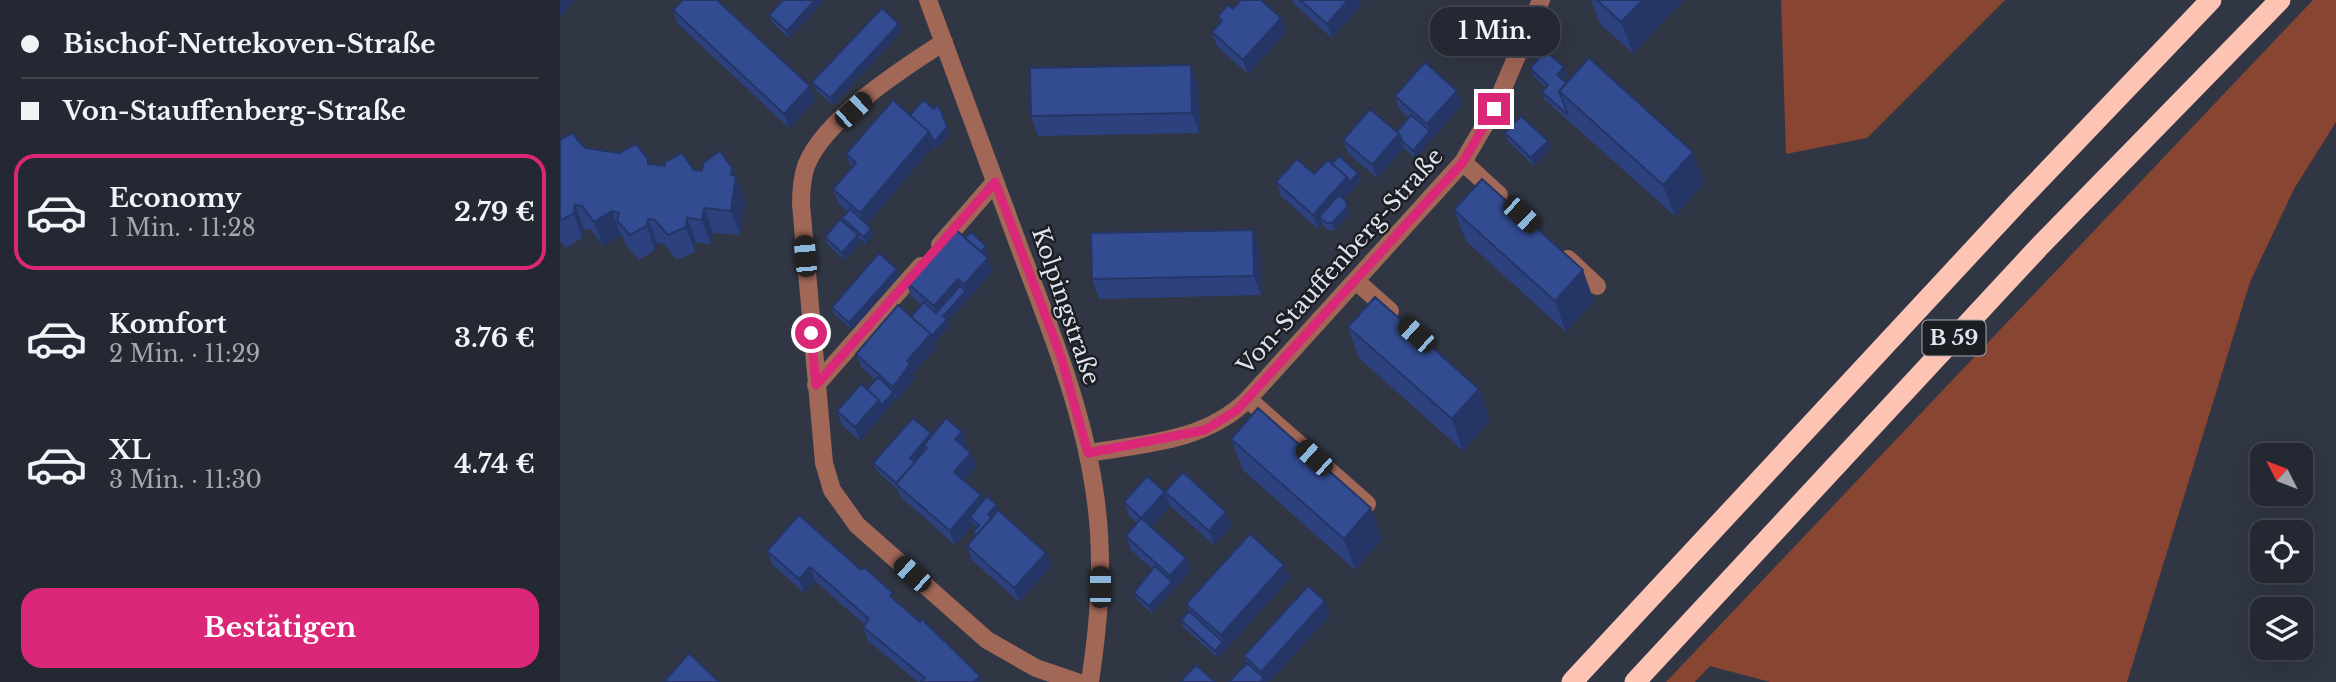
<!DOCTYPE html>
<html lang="de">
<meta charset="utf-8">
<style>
:root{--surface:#242832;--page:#2c303a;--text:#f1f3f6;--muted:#a3a6ac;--line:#41444d;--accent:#db2777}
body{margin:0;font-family:"Libre Baskerville",serif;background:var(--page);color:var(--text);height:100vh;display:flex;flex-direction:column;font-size:26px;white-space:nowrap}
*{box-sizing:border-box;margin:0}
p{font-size:23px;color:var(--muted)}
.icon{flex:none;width:38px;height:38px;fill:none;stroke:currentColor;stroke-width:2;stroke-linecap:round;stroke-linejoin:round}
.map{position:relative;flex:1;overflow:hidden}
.side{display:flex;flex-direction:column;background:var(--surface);width:560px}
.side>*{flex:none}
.guide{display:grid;align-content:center;height:154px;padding:0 21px;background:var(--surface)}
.needle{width:46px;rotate:312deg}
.buttons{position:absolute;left:1690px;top:443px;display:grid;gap:14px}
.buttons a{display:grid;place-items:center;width:63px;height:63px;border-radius:14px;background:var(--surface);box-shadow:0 7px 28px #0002,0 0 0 2px var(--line);font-size:35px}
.end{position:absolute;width:32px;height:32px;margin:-16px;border:9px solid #db2777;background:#fff;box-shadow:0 0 0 4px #fff}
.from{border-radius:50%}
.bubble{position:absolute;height:49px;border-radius:21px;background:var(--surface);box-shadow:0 7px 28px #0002,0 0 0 2px var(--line);font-size:23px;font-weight:700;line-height:49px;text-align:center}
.car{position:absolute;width:21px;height:42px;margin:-21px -10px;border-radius:9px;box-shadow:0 0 5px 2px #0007;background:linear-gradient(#222 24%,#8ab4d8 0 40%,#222 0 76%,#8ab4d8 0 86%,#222 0)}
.guide b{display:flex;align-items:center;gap:24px;height:66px;font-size:26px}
.guide b+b{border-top:2px solid var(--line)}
.guide i{width:18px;height:18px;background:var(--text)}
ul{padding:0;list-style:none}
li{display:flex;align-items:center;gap:21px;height:116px;margin:0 14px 10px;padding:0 7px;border:4px solid transparent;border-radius:21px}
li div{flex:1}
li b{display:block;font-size:26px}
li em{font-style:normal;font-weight:700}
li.current{border-color:var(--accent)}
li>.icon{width:63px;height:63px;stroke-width:1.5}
.cta{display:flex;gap:14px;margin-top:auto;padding:14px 21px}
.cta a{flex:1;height:80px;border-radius:21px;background:var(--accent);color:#fff;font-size:28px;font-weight:700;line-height:80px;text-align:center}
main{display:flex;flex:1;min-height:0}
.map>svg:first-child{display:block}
.green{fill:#884532}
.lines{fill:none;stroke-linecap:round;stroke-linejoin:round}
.minor{stroke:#a16757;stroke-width:18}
.highway{stroke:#fec4b3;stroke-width:21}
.wall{fill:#2c417d}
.shaded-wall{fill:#243566}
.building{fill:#334c91;stroke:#243566;stroke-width:2}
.route{stroke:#db2777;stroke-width:9}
.labels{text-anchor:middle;stroke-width:5;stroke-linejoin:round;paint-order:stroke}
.shield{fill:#1b1e23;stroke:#a6a9b0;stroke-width:2}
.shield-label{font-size:21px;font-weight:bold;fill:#e1e4ed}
.street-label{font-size:23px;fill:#e1e4ed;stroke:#1b1e23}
</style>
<main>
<section class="side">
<div class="guide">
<b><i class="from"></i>Bischof-Nettekoven-Straße</b>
<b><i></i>Von-Stauffenberg-Straße</b>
</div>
<ul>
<li class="current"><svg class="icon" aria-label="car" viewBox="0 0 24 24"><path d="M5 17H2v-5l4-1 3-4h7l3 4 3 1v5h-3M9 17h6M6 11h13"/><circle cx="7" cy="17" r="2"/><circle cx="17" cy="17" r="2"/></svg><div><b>Economy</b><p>1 Min. · 11:28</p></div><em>2.79 €</em></li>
<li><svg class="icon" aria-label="car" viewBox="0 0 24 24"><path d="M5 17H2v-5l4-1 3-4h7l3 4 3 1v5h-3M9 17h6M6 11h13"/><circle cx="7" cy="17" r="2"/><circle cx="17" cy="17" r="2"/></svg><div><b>Komfort</b><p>2 Min. · 11:29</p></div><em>3.76 €</em></li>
<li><svg class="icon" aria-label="car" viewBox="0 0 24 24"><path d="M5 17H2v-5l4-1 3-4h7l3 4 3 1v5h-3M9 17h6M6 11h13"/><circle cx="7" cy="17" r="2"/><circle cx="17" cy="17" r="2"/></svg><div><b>XL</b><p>3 Min. · 11:30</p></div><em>4.74 €</em></li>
</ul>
<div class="cta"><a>Bestätigen</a></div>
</section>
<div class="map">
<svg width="1776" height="682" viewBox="0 0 1776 682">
<rect width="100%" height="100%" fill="#303643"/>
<path class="green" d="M1221 0H1445L1307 138 1226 154Z
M1753 0H1776V122L1734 189 1690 282 1567 682H1210L1150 666 1135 682H1106Z"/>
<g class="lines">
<path class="minor" d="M368 0C399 83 429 166 460 249 491 331 525 414 536 502 544 563 539 622 530 682
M384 42C343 68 264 119 246 166 242 178 241 191 241 204L264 463 272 490 297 525 427 640 476 668 517 682
M903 162 939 195
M380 245 435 182
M1008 259 1037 286
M796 281 830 311
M256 385 361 266
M688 399 807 504
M528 453C585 444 646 441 688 399L903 162 934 109 981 0"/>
<path class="highway" d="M1012 682 1456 204 1651 0
M1075 682 1478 248 1720 0"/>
</g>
<path class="wall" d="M223 0 229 38 212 22 209 15Z
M732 0H800L799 1 801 5 772 38 734 4Z
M1031 0H1124L1073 53 1040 24Z
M673 9 726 32 688 74 657 46 652 32 660 23 658 16Z
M113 10 250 86 255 100 229 128 118 24Z
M339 24 341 32 273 105 255 89 252 82Z
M631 65 638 85 639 133 478 136 471 116Z
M1004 67 1007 74 1002 79 1144 183 1115 216 984 99 982 92 986 87 973 76 970 68Z
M835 96 902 105 855 158 844 148 817 178 788 153 783 140 837 132 849 118 840 110Z
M350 115 390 134 376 149 373 146 307 224 314 235 306 244 299 238 301 242 285 260 267 244 265 237 284 222 282 218 288 212 278 203 273 189 292 168 286 154Z
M945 133 991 148 974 166 947 140Z
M0 140 25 148 90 164 175 176 185 201 180 235 153 233 151 245 136 242 135 252 117 260 104 244 97 243 95 250 79 260 66 245 63 236H61L43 246 31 230 24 229 22 238 6 248 0 241Z
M772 164 798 173 801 180 784 199 786 201 789 208V214L775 230 769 231 762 224 758 229 721 196 716 182 754 174Z
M894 210 1034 301 1006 332 906 241Z
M405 238 429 253 426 256 433 271 388 321 389 326 374 343 376 348 353 373 355 378 338 400 336 398 300 441 282 425 277 411 307 389 315 380 301 367 296 354 351 317 362 305 351 296 346 282Z
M700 249 701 295 539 299 532 279Z
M337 269 339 276 292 330 274 314 272 307Z
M788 327 930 420 903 451 799 358Z
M372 435 407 445 405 448 411 453 416 467 404 480 423 501 439 511 486 553 491 566 459 602 412 560 407 546 415 537 413 532 417 527 413 524 395 545 341 497 338 490 316 470 313 463Z
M671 439 822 539 795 570 683 470Z
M605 492 666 512 671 526 654 545 610 506 591 527 626 558 631 571 592 613 577 600 574 593 592 569 571 550 566 536 577 523 569 516 564 502Z
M207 551 336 601 420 676 422 682H358L308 641 303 627 305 625 255 581 244 593 212 564Z
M724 565 730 578 658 658 623 627 621 620 629 611 626 604Z
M765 601 770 615 709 682H669L687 663 684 656Z"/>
<path class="shaded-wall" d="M0 0H15L0 17Z
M255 0H265L229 38 227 31Z
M788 0H800L799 1 801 5 772 38 767 24Z
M1083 0H1124L1073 53 1061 22Z
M721 18 726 32 688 74 683 60Z
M339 24 341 32 273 105 270 98Z
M631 65 638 85 639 133 632 113Z
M1004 67 1007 74 1000 82 997 75Z
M250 86 255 100 229 128 224 114Z
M897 91 902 105 855 158 853 151 870 131 867 124Z
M387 127 390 134 376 149 374 142Z
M369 132 374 145 305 227 300 213Z
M839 134 844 148 817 178 812 165Z
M988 141 991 148 974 166 971 158Z
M1133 152 1144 183 1115 216 1103 185Z
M172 168 185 201 180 235 171 211Z
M798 173 801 180 764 221 759 217 762 224 758 229 753 215 787 177Z
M786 201 789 208V214L775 230 772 223Z
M15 205 24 229 22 238 14 213Z
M144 208 153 233 151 245 142 220Z
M52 211 61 236 43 246 34 222Z
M127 218 136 242 135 252 126 227Z
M88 219 97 243 95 250 87 226Z
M311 228 314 235 306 244 304 237Z
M693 230 700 249 701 295 694 276Z
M298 235 301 242 285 260 282 253Z
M426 246 429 253 421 261 419 254Z
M428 258 433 271 409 298 404 285Z
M337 269 339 276 292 330 289 323Z
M1023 270 1034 301 1006 332 995 301Z
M398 279 403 293 379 320 374 306Z
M406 291 408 298 388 321 389 326 374 343 376 348 353 373 355 378 338 400 333 387 347 361Z
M919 389 930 420 903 451 892 419Z
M334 392 336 399 300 441 295 427 319 400Z
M402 432 407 445 400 453 395 439Z
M371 433 374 441 364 445 365 450 353 465 350 458Z
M411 453 416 467 399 485 394 472Z
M605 492 610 506 587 532 581 518Z
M421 495 426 508 410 517 413 524 395 545 390 531Z
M437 505 439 512 431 521 428 514Z
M811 508 822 539 795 570 784 539Z
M666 512 671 526 654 545 649 531Z
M486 553 491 566 459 602 454 588Z
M626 558 631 571 592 613 589 606 612 582 610 576Z
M724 565 730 578 658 658 655 651 663 642 661 635Z
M250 567 255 581 244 593 239 579Z
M765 601 770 615 709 682H700L704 678 701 672Z
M420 676 422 682H414Z"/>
<path class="building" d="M123 0H157L250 86 224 114 113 10Z
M223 0H255L227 31 209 15Z
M681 0H701L721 18 683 60 652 32 662 21 658 16 668 5 673 9Z
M740 0H788L767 24Z
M1037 0H1083L1061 22Z
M322 8 339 24 270 98 252 82Z
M986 51 1004 67 997 75 1007 83 999 91 1008 115 982 92 988 85 970 68Z
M1029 58 1133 152 1103 185 999 91Z
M865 62 897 91 867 124 835 96Z
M631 65 632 113 471 116 470 68Z
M333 100 369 132 300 213 273 189 296 163 286 154Z
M363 100 374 109 377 105 381 111 387 127 374 142 369 132 350 115Z
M810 109 839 134 812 165 783 140Z
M851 115 870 131 853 151 842 141 839 134 837 132Z
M961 116 988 141 971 158 945 133Z
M12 133 25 148 59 153 76 144 88 159V164L105 166V162L122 153 134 170 142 171 143 163 160 151 172 168 171 175 176 176 171 211 144 208 142 220 127 218 126 227 108 235 95 220 88 219 87 226 70 235 57 221 59 213 52 211 34 222 22 206 15 205 14 213 0 221V140Z
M779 156 798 173 789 183 787 177 772 164Z
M737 159 754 174 768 160 787 177 753 215 716 182Z
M922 179 1023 270 995 301 894 210Z
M779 195 786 201 787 207 772 223H767L759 217Z
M290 209 311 228 304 237 282 218Z
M280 219 298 235 282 253 265 237Z
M394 228 428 258 404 285 398 279 374 306 346 282Z
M693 230 694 276 532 279 531 233Z
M411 232 426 246 421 252 405 238Z
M319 253 337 269 289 323 272 307Z
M400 286 406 291 383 316 387 319 372 336 371 334 351 317 364 302 376 313Z
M815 297 919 389 892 419 788 327Z
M338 305 371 334 347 361 350 364 333 387 296 354Z
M318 377 334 392 321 406 319 400 307 389Z
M301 384 319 400 295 427 277 411Z
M698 408 811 508 784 539 671 439Z
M353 418 371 433 350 458 355 462 336 483 313 463Z
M386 418 402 432 395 439 411 453 394 472 421 495 390 531 336 484 367 448 364 445Z
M623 472 666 512 649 531 605 492Z
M587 476 605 492 581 518 626 558 610 576 566 536 581 518 564 502Z
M427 496 437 505 428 514 432 518 416 535 413 532 419 525 410 517Z
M438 510 486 553 454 588 407 546Z
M239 515 301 570 304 567 333 593 330 596 360 622 362 619 420 676 414 682H361L365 678 303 627 309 619 250 567 239 579 207 551Z
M690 534 724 565 661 635 626 604Z
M595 566 612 582 589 606 574 593Z
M748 586 765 601 701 672 684 656Z
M629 611 663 642 655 651 621 620Z
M129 653 159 682H104Z
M687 663 704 678 700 682H669Z
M636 665 655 682H620Z"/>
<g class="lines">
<path class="route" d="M251 333 256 385 435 182 501 357 528 453 645 430 677 410 903 162 934 109"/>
</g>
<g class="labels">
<rect class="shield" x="1362.5" y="320.5" width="63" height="35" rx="5"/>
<g class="shield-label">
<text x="1394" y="345">B 59</text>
</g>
<g class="street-label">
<text transform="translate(780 261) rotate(-48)" y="8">Von-Stauffenberg-Straße</text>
<text transform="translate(506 306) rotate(71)" y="8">Kolpingstraße</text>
</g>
</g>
</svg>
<div class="buttons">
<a><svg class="needle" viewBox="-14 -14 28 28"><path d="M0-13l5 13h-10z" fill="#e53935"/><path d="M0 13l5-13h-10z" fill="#a3a6ac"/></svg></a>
<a><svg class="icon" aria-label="locate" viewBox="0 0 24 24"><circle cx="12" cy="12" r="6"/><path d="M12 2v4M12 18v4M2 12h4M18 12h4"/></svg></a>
<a><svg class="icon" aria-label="layers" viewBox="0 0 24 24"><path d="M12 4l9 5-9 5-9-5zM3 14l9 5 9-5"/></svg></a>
</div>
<i class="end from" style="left:251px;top:333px"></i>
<i class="end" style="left:934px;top:109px"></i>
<div class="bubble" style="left:870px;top:7px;width:130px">1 Min.</div>
<i class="car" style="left:293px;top:110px;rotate:47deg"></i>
<i class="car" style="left:961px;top:215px;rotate:133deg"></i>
<i class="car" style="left:245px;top:256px;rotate:355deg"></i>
<i class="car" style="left:856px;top:335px;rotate:312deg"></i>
<i class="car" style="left:754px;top:458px;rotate:312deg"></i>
<i class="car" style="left:352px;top:574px;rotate:312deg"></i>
<i class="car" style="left:540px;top:587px;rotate:0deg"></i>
</div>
</main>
